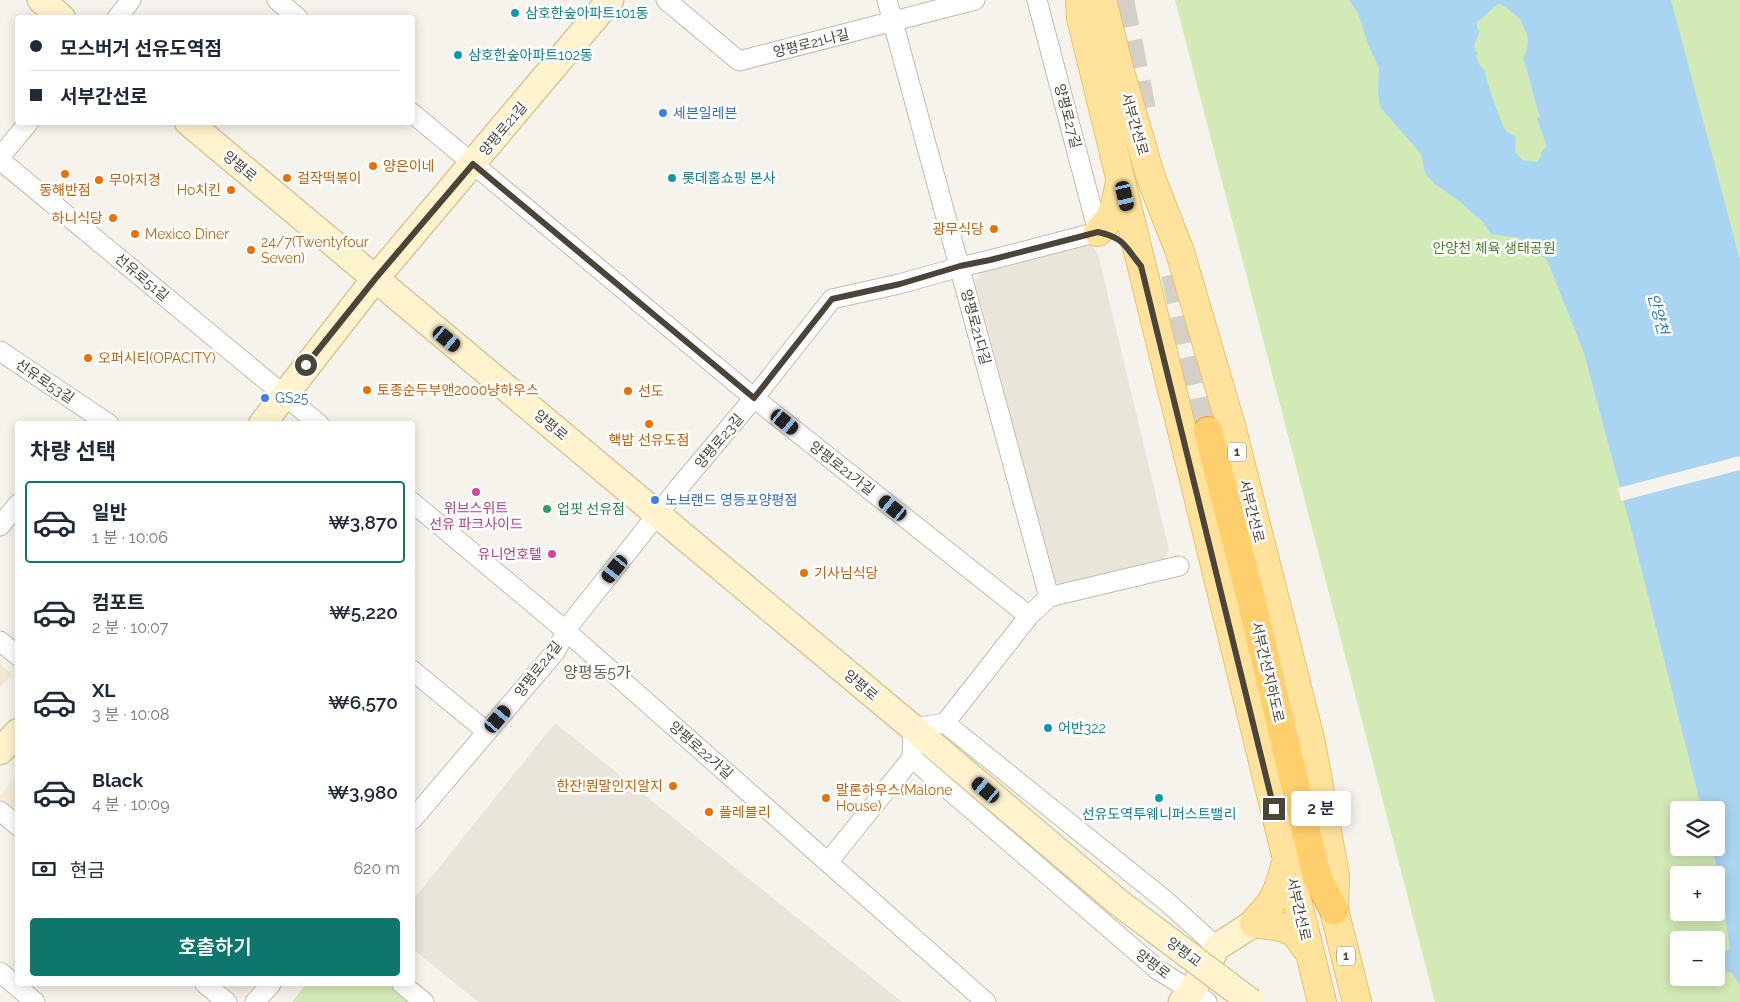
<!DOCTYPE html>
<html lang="ko">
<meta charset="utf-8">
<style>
:root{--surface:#fff;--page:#f6f6f7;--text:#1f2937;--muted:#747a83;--line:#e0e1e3;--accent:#0f766e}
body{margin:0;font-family:Raleway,"Noto Sans KR",sans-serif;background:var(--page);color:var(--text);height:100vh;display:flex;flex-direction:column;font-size:19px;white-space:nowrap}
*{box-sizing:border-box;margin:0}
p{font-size:16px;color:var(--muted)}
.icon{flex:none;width:28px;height:28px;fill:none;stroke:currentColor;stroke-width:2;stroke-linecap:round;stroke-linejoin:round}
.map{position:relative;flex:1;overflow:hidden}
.sheet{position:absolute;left:15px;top:421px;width:400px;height:565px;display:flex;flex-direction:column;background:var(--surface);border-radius:5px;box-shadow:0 2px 12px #0003}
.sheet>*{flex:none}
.top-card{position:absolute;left:15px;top:15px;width:400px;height:110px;border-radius:5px;box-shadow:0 2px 12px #0003;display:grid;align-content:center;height:110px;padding:0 15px;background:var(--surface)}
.fabs{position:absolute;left:1670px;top:801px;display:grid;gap:10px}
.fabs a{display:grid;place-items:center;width:55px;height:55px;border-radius:5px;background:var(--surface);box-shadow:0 2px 12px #0003;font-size:25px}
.end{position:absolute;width:22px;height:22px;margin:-11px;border:6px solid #4b4439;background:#fff;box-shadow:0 0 0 2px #fff}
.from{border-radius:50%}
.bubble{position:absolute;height:35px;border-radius:5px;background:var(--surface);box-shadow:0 2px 12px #0003;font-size:16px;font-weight:600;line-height:35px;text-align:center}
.car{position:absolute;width:15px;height:30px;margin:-15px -8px;border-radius:6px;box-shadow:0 0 4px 1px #0007;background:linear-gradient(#222 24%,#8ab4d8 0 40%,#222 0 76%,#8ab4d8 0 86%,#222 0)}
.top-card b{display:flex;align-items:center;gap:18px;height:48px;font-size:19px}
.top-card b+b{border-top:1px solid var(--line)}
.top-card i{width:12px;height:12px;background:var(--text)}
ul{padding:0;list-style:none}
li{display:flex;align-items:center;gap:15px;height:82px;margin:0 10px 8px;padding:0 5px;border:2px solid transparent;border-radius:5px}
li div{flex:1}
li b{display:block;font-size:19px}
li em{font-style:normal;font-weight:600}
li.active{border-color:var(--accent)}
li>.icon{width:45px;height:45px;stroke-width:1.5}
h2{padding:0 15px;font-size:22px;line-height:60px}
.pay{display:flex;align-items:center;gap:12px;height:55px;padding:0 15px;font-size:19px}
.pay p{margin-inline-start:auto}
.button{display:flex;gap:10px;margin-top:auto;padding:10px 15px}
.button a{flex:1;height:58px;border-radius:5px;background:var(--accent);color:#fff;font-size:20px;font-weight:600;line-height:58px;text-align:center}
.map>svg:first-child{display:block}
.residential{fill:#eae5da}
.commercial{fill:#f7ead8}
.education{fill:#efe8d6}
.green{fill:#d2eab5;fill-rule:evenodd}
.water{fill:#a9d4f2;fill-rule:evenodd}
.pier{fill:#f6f3ec}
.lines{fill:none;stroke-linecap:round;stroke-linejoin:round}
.highway-tunnel{stroke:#d4d0c8;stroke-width:28;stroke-dasharray:28 14;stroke-linecap:butt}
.street-casing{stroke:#c2bbae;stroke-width:21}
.secondary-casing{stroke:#d6c79b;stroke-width:29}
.primary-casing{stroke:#e6c16a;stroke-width:30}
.highway-casing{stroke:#e0a43c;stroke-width:30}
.street{stroke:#fff;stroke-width:19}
.secondary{stroke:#fff3cd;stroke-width:26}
.primary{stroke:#ffe39c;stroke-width:28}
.highway{stroke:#ffcf6e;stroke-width:28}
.secondary-bridge-casing{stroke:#d6c79b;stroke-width:29;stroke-linecap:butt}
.secondary-bridge{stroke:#fff3cd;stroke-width:26}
.route{stroke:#4b4439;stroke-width:6}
.culture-dot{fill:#0f9aa8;stroke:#fff;stroke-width:2}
.shop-dot{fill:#3f7fe0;stroke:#fff;stroke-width:2}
.food-dot{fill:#e8710a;stroke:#fff;stroke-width:2}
.hotel-dot{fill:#d1479c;stroke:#fff;stroke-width:2}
.leisure-dot{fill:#2e9e5b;stroke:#fff;stroke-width:2}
.labels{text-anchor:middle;stroke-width:5;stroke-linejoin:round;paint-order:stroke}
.shield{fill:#fff;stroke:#817c74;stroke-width:1}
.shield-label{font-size:12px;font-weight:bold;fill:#4b4439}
.culture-label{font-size:14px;fill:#0d838f;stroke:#fff;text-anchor:start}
.street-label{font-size:14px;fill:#4b4439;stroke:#fff}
.shop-label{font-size:14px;fill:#366cbe;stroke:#fff;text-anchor:start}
.food-label{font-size:14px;fill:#c56008;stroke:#fff;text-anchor:start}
.park-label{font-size:14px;fill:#4a7f2a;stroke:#fff}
.hotel-label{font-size:14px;fill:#b23c85;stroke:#fff}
.leisure-label{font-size:14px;fill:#27864d;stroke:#fff;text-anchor:start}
.water-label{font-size:15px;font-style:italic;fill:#2e7ab2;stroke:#fff}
.quarter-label{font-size:16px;fill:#6e6250;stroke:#fff}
</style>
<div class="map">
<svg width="1740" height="1002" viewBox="0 0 1740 1002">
<rect width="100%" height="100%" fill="#f6f3ec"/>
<path class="residential" d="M1091 244 1098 254 1169 550 1163 562 1061 586 1054 581 975 282 980 272Z
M555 723 902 1002H478L413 949V900Z"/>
<path class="commercial" d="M17 775V814L0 799V796Z
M225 984H253L242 997Z"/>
<path class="education" d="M0 664 12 674 0 688Z"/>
<path class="green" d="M1175 0H1740V1002H1435ZM1679 810H1716V848H1679ZM1679 875H1716V912H1679ZM1679 940H1716V978H1679Z
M306 984H393L416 1002H292Z"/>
<path class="water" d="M1349 0H1671L1740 260V985L1732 973 1721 969 1719 957 1730 948 1719 875 1712 848H1716V810H1702L1632 532 1584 353 1547 260 1519 238 1491 234 1483 222 1458 200 1435 184 1425 173 1421 154 1381 108 1378 95 1379 68 1368 44 1358 13ZM1498 4 1505 6 1521 20C1522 26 1526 29 1527 35 1529 41 1527 54 1523 58 1530 77 1533 97 1540 116L1537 118 1547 147 1542 150 1541 157 1537 162 1522 160 1515 151 1516 137C1513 135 1508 133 1506 131 1502 126 1484 75 1485 71L1480 66 1476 57 1478 52 1475 51 1474 45 1480 31 1477 28V22Z"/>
<path class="pier" d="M1740 456V470L1621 501 1618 488Z"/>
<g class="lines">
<path class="highway-tunnel" d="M1120 0 1142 109
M1175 274 1208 431"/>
<defs>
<path id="street" d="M277 0 298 18
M666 0 739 61 975 0
M887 0 1049 597
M117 18 131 0
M412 113 754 398 1029 616
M0 157 29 122
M0 160 319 424
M0 351 109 424
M412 502 566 631 986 1002
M0 526 18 504
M0 641 18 656
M412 670 487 732
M945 723 1029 616 1049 597 1179 566
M0 811 18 826
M412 820 555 652 571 623 680 486 754 398 832 299 899 284 960 267 990 260 1098 232 1037 0
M828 862 912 758
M0 972 35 1002
M205 984 227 1002
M402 984 424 1002
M255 1002 271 984
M1207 1002 1192 991 1158 970 912 758 913 728 945 723 1166 901 1217 947"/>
<path id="secondary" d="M41 0 62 18
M188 122 913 728 1118 902
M262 424 375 279 610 0
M0 751 18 732
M1182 1002 1192 991 1217 947 1254 923"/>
<path id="primary" d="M1080 0 1081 18 1322 1002
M1102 0 1120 72 1151 178 1180 252 1231 426 1311 743 1335 876 1334 910 1357 1002
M1098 232C1116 213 1115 206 1120 182
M1287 859C1283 874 1280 888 1272 901 1268 908 1259 916 1254 923L1281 927 1294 932 1309 952"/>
<path id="highway" d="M1208 431 1248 587 1317 877 1334 910"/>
</defs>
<use href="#street" class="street-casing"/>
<use href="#secondary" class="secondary-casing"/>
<use href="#primary" class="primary-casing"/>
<use href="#highway" class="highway-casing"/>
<use href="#street" class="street"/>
<use href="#secondary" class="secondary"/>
<use href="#primary" class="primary"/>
<use href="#highway" class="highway"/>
<defs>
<path id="secondary-bridge" d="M1118 902 1251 1002"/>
</defs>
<use href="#secondary-bridge" class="secondary-bridge-casing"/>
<use href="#secondary-bridge" class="secondary-bridge"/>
</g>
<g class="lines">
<path class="route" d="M306 365 375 279 473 164 754 398 832 299 900 284 960 266 990 260 1098 232C1125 238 1125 247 1141 266L1274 809"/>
</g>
<g class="culture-dot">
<circle cx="515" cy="13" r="5"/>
<circle cx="458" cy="55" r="5"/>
<circle cx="672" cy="178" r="5"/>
<circle cx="1048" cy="728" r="5"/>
<circle cx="1159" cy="798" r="5"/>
</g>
<g class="shop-dot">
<circle cx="663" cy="113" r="5"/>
<circle cx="265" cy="398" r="5"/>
<circle cx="655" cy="500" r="5"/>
</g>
<g class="food-dot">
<circle cx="373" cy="166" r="5"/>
<circle cx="65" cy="174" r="5"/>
<circle cx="287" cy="178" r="5"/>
<circle cx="99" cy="180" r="5"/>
<circle cx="231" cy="190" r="5"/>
<circle cx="113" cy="218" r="5"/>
<circle cx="994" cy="229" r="5"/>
<circle cx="135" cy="234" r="5"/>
<circle cx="251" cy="250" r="5"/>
<circle cx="88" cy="358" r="5"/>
<circle cx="367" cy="390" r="5"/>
<circle cx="628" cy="391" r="5"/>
<circle cx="649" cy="424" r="5"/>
<circle cx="804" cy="573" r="5"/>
<circle cx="673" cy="786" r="5"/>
<circle cx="826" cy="798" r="5"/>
<circle cx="709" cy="812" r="5"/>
</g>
<g class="hotel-dot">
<circle cx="476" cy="492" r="5"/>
<circle cx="552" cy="554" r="5"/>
</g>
<circle class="leisure-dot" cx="547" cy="509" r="5"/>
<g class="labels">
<g class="shield">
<rect x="1228" y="442.5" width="18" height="19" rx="4"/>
<rect x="1337" y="946.5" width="18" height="19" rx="4"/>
</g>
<g class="shield-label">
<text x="1237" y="456">1</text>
<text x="1346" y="960">1</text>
</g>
<g class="culture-label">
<text x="525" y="18">삼호한숲아파트101동</text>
<text x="468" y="60">삼호한숲아파트102동</text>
<text x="682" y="183">롯데홈쇼핑 본사</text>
<text x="1058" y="733">어반322</text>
<text x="1159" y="819" text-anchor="middle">선유도역투웨니퍼스트밸리</text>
</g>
<g class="street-label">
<text transform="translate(811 43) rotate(-14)" y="5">양평로21나길</text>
<text transform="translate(1068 116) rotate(75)" y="5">양평로27길</text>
<text transform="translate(1135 124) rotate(74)" y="5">서부간선로</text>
<text transform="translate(503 129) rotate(-50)" y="5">양평로21길</text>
<text transform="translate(240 166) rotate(40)" y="5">양평로</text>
<text transform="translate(142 277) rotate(40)" y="5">선유로51길</text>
<text transform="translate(976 327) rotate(75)" y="5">양평로21다길</text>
<text transform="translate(45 381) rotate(34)" y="5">선유로53길</text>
<text transform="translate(551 425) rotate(40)" y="5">양평로</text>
<text transform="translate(719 441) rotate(-50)" y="5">양평로23길</text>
<text transform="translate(842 468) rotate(38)" y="5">양평로21가길</text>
<text transform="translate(1252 511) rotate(76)" y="5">서부간선로</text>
<text transform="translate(538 669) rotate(-52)" y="5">양평로24길</text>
<text transform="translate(1268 672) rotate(77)" y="5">서부간선지하도로</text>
<text transform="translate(861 685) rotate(40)" y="5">양평로</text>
<text transform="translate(701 750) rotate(41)" y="5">양평로22가길</text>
<text transform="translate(1299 909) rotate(77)" y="5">서부간선로</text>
<text transform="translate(1184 952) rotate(37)" y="5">양평교</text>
<text transform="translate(1153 964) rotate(37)" y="5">양평로</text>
</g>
<g class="shop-label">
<text x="673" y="118">세븐일레븐</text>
<text x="275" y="403">GS25</text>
<text x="665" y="505">노브랜드 영등포양평점</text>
</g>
<g class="food-label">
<text x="383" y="171">양은이네</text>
<text x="297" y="183">걸작떡볶이</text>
<text x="109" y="185">무아지경</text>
<text x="65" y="195" text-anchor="middle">동해반점</text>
<text x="221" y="195" text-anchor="end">Ho치킨</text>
<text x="103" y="223" text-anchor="end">하니식당</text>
<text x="984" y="234" text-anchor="end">광무식당</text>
<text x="145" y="239">Mexico Diner</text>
<text x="261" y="247">24/7(Twentyfour<tspan x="261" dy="16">Seven)</tspan></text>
<text x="98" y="363">오퍼시티(OPACITY)</text>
<text x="377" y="395">토종순두부앤2000냥하우스</text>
<text x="638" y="396">선도</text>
<text x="649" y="445" text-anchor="middle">핵밥 선유도점</text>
<text x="814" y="578">기사님식당</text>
<text x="663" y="791" text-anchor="end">한잔!뭔말인지알지</text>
<text x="836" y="795">말론하우스(Malone<tspan x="836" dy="16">House)</tspan></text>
<text x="719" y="817">플레블리</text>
</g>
<g class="park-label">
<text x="1494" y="253">안양천 체육 생태공원</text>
</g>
<g class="hotel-label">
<text x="476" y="513">위브스위트<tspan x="476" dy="16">선유 파크사이드</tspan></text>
<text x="542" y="559" text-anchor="end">유니언호텔</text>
</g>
<g class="leisure-label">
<text x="557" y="514">업핏 선유점</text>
</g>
<g class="water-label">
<text transform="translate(1658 314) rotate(75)" y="5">안양천</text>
</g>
<g class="quarter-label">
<text x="597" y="678">양평동5가</text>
</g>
</g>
</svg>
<div class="fabs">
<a><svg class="icon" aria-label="layers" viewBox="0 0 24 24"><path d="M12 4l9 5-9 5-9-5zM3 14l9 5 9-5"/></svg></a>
<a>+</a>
<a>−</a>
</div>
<i class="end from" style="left:306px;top:365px"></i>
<i class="end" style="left:1274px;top:809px"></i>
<div class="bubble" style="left:1291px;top:791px;width:60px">2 분</div>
<i class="car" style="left:1125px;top:196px;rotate:167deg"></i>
<i class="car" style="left:447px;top:339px;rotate:130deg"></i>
<i class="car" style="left:785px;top:422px;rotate:129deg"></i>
<i class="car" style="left:893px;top:508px;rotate:309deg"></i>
<i class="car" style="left:615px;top:569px;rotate:219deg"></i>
<i class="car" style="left:498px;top:719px;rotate:40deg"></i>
<i class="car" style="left:986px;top:790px;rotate:310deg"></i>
<div class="top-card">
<b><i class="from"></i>모스버거 선유도역점</b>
<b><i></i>서부간선로</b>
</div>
<section class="sheet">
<h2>차량 선택</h2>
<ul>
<li class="active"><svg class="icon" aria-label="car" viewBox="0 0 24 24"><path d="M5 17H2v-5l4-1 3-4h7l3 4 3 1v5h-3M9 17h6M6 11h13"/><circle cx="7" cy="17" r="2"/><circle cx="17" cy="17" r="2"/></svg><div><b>일반</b><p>1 분 · 10:06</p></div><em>₩3,870</em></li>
<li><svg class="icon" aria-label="car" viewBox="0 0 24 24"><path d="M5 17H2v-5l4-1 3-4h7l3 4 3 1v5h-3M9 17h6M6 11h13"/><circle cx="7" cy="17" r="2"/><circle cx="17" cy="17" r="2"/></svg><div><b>컴포트</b><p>2 분 · 10:07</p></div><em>₩5,220</em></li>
<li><svg class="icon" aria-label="car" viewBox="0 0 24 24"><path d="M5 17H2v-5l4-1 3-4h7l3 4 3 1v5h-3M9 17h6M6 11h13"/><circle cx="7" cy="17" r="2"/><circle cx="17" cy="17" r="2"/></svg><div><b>XL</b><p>3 분 · 10:08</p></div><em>₩6,570</em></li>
<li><svg class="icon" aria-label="car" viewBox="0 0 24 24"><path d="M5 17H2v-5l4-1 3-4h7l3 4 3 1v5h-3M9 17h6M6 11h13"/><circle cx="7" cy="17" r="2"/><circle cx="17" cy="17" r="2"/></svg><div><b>Black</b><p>4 분 · 10:09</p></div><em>₩3,980</em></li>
</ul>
<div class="pay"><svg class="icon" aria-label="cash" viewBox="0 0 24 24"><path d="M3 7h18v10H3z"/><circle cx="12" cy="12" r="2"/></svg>현금<p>620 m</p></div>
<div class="button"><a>호출하기</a></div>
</section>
</div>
